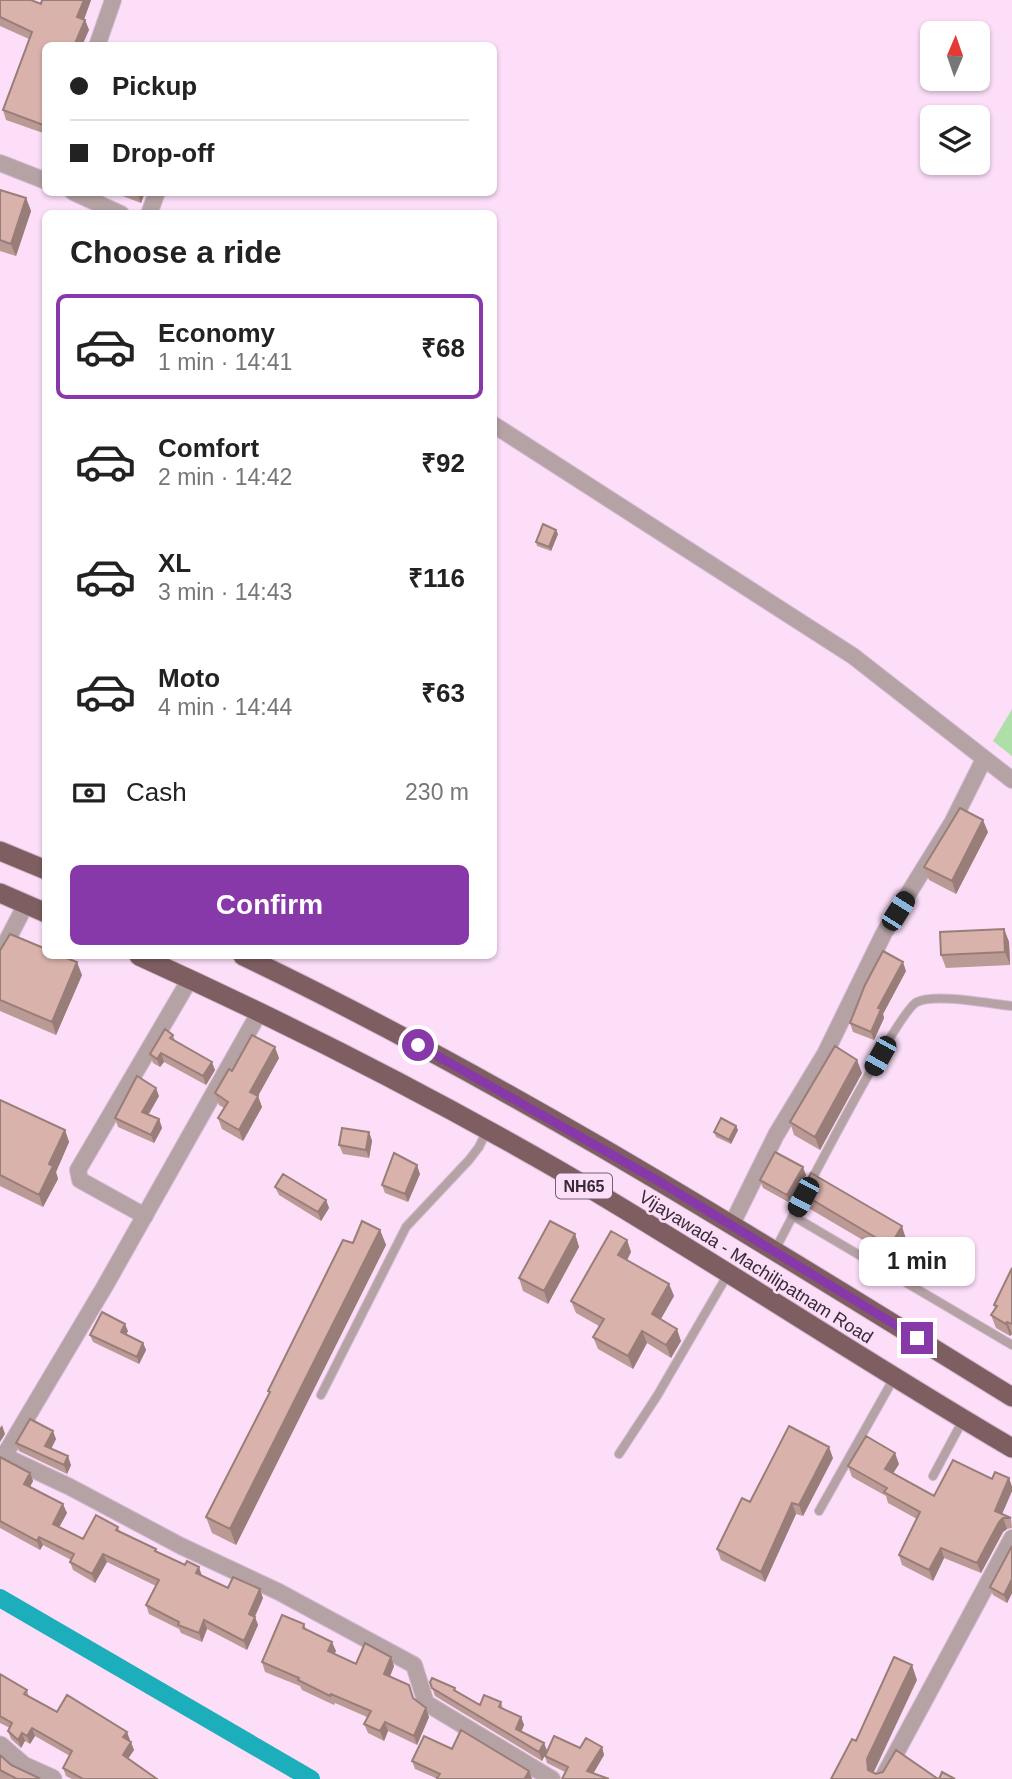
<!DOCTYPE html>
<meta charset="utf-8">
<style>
:root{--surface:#fff;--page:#f2f2f2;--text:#222;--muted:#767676;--line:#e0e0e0;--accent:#8739aa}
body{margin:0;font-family:Helvetica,sans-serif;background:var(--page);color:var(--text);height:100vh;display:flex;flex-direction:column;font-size:26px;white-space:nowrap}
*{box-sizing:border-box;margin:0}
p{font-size:23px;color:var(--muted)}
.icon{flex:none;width:38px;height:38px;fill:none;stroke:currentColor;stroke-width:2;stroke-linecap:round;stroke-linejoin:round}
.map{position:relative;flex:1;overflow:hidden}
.details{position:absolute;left:42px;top:210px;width:455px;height:749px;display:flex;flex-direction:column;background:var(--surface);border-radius:10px;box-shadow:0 2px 5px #0004}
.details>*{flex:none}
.banner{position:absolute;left:42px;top:42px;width:455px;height:154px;border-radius:10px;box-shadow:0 2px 5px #0004;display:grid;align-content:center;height:154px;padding:0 28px;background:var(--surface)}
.needle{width:46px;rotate:2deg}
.fabs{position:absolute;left:920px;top:21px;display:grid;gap:14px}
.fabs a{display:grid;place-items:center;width:70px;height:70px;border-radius:10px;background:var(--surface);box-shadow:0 2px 5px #0004;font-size:35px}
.end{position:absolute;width:32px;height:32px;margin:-16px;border:9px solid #8739aa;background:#fff;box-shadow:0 0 0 4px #fff}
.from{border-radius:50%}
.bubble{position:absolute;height:49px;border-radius:10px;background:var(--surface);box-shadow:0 2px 5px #0004;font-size:23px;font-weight:600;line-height:49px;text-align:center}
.car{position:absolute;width:21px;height:42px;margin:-21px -10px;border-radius:9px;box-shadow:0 0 5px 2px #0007;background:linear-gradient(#222 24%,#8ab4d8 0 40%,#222 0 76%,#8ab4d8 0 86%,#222 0)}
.banner b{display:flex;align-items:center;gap:24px;height:66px;font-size:26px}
.banner b+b{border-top:2px solid var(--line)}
.banner i{width:18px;height:18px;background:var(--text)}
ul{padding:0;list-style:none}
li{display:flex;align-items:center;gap:21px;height:105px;margin:0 14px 10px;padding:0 14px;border:4px solid transparent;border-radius:10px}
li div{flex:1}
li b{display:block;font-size:26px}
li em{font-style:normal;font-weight:600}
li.on{border-color:var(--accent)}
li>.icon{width:63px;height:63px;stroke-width:1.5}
h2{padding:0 28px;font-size:32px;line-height:84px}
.pay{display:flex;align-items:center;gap:18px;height:77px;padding:0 28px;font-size:26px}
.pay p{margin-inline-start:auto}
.action{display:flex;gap:14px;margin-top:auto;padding:14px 28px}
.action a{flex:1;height:80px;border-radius:10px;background:var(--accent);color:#fff;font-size:28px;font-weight:600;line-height:80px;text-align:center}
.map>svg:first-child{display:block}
.green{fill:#afdfa9}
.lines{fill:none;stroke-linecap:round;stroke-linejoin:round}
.canal{stroke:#1daebb;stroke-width:18}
.service-casing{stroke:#d4bad2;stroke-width:10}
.minor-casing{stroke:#d4bad2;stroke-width:18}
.tertiary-casing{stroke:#d4bad2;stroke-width:21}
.trunk-casing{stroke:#d4bad2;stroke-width:21}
.service{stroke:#b5a2a4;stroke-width:8}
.minor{stroke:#b5a2a4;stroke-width:16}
.tertiary{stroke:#b5a2a4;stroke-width:19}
.trunk{stroke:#7e5e61;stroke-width:19}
.wall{fill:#bb9994}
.shaded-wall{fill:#997d78}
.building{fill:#dab2ac;stroke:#997d78;stroke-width:2}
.route{stroke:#8739aa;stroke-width:9}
.labels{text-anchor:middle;stroke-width:5;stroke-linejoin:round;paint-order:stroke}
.shield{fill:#fcdef9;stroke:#716170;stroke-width:2}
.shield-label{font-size:16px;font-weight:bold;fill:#362b35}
.street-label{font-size:18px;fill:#362b35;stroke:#fcdef9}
</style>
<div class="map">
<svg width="1012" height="1779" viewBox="0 0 1012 1779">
<rect width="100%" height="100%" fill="#fcdef9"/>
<path class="green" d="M1012 709V756L993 741Z"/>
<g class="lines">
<path class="canal" d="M0 1598 311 1779"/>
<defs>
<path id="service" d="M793 1216 1012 1345
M775 1250C793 1216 897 1011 917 1002 935 993 990 1004 1012 1006
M321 1395 406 1227 469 1160 479 1147 487 1130
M619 1454 657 1396 728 1274
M933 1476 963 1420
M819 1511 894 1378"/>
<path id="minor" d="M97 46 113 0
M0 163 46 181
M73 192 121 214
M149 214 157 192
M494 425 853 656 1012 780
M0 954 26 904
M145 1216 80 1180 78 1170 190 979
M732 1224 776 1135 825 1054 884 933 952 823 984 759
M0 1454 70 1487 181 1546 279 1592 414 1665 426 1703 552 1779
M4 1456 105 1286 259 1013
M882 1779 1012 1538"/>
<path id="tertiary" d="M0 1746 23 1766 52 1779"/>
<path id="trunk" d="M0 851 46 870
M0 893 46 913
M139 956C283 1021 425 1093 562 1172 714 1261 860 1359 1012 1448
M243 956C509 1083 761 1242 1012 1397"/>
</defs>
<use href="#service" class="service-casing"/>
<use href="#minor" class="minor-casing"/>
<use href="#tertiary" class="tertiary-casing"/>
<use href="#trunk" class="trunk-casing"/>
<use href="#service" class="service"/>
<use href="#minor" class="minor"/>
<use href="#tertiary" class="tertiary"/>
<use href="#trunk" class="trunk"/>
</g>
<path class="wall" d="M0 0 41 4 42 0H91L84 20H85L89 30 46 46V134L6 120 3 110 29 39 0 26Z
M0 190 26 198 31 211 16 256 0 251Z
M112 192H145L141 203Z
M558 534 551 551 537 546 536 542Z
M988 832 956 894 929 880 924 867Z
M1004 929 1009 942 1010 965 946 968 941 955Z
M0 949 82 975 56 1035 0 1011Z
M906 971 883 1014 884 1018 874 1040 853 1032 850 1023Z
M173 1035 175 1041 215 1070 206 1085 164 1062 160 1067 153 1063 150 1054Z
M279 1058 258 1096 262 1107 243 1141 222 1129 218 1118 224 1108 219 1105 215 1093 232 1071Z
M862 1073 820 1150 794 1135 790 1122Z
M159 1096 149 1114 159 1119 162 1128 154 1143 118 1127 115 1118Z
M0 1100 65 1130 69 1142 56 1172 58 1179 43 1207 0 1186Z
M736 1126 738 1130 731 1144 716 1137 714 1132Z
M369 1132 372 1141 369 1158 343 1154 339 1145Z
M420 1174 408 1202 385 1193 382 1185Z
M806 1175 790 1203 763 1188 760 1180Z
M275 1187 326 1200 329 1208 321 1221 279 1195Z
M801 1193 906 1239 895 1259 805 1206Z
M380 1230 386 1245 236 1545 212 1533 206 1517 269 1394 268 1391 353 1243Z
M575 1234 579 1247 548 1304 523 1291 519 1278Z
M627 1240 631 1252 627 1260 669 1284 674 1296 661 1319 681 1341 671 1358 647 1343 633 1369 598 1349 593 1337 599 1326 576 1313 571 1301Z
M1012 1268V1334L1010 1336 996 1328 991 1315 995 1309 994 1305Z
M128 1331 126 1334 143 1343 146 1350 139 1364 93 1342 90 1335Z
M56 1439 51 1449 71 1465 67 1474 19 1451 16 1443Z
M0 1457 30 1473 33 1481 30 1487 67 1513 59 1527 83 1539 118 1527 120 1532 202 1576 228 1588 263 1598 255 1617 258 1625 247 1650 207 1629 202 1642 181 1633 179 1629 149 1614 146 1605 156 1586 107 1562 95 1583 73 1570 70 1562 71 1560 43 1545 40 1550 0 1528Z
M833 1458 803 1516 796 1514 765 1582 721 1560 717 1549 750 1502Z
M899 1464 893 1473 934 1496 992 1479 1009 1478 1012 1487V1491L1002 1514 1011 1518 1012 1528 1007 1529 1003 1532 981 1573 944 1558 933 1581 902 1565 899 1555 917 1519 888 1503 886 1496 852 1477 848 1466Z
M1012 1546V1593L1007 1603 993 1595 990 1587Z
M304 1624 306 1629 336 1651 334 1654 356 1664 394 1666 390 1677 414 1698 429 1717 417 1745 388 1731 384 1741 368 1733 364 1724 367 1717 335 1703 334 1705 302 1690 300 1686 265 1672 262 1662Z
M0 1674 27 1690 29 1697 57 1712 127 1732 129 1741 134 1750 128 1759 157 1779H72L66 1776 63 1768 70 1756 35 1736 30 1744 25 1741 21 1748 11 1739 8 1731 10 1728 0 1723Z
M430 1682 455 1688 456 1691 480 1705 501 1702 503 1709 521 1717 524 1725 521 1732 544 1743 547 1751 542 1761 435 1696Z
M602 1747 604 1755 593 1774 565 1772 547 1763 545 1756 580 1748Z
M452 1749 529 1771 532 1779H438L415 1769 412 1761Z
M0 1755 11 1765 39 1778 40 1779H0Z"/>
<path class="shaded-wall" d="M84 0H91L81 27 77 17Z
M85 20 89 30 82 46H74Z
M137 192H145L141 203Z
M26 198 31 211 16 256 11 244Z
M556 530 558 534 551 551 549 547Z
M983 820 988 832 956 894 952 881Z
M1004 929 1009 942 1010 965 1005 952Z
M77 962 82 975 56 1035 52 1022Z
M903 962 906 971 883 1014 884 1018 874 1040 871 1032 878 1008Z
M275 1047 279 1058 254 1103 250 1092Z
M161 1053 164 1062 160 1067 157 1059Z
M857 1060 862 1073 820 1150 815 1137Z
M212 1062 215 1070 206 1085 203 1076Z
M156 1088 159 1096 145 1120 142 1112Z
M258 1096 262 1107 243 1141 239 1130Z
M159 1119 162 1128 154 1143 151 1135Z
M736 1126 738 1130 731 1144 729 1140Z
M65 1130 69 1142 56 1172 58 1179 43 1207 39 1195 49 1164Z
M369 1132 372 1141 369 1158 366 1150Z
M417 1165 420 1174 408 1202 405 1194Z
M803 1167 806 1175 790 1203 787 1195Z
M326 1200 329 1208 321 1221 318 1212Z
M902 1226 906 1239 895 1259 890 1246Z
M380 1230 386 1245 236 1545 230 1529Z
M575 1234 579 1247 548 1304 544 1291Z
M627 1240 631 1252 623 1268 618 1255Z
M669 1284 674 1296 656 1327 652 1314Z
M1007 1322 1012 1334 1010 1336 1006 1324Z
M125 1324 128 1331 124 1339 121 1332Z
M677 1329 681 1341 671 1358 666 1345Z
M642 1331 647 1343 633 1369 628 1356Z
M143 1343 146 1350 139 1364 137 1357Z
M2 1425 5 1434 0 1442V1428Z
M53 1431 56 1439 48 1455 45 1446Z
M829 1447 833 1458 803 1516 799 1505Z
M895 1453 899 1464 889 1480 885 1469Z
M68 1456 71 1465 67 1474 64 1465Z
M30 1473 33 1481 27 1492 24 1484Z
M1009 1478 1012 1487V1491L999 1521 995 1511Z
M792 1503 796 1514 765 1582 761 1572Z
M63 1504 67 1513 56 1533 53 1524Z
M1003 1518 1007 1529 1003 1532 981 1573 977 1563 999 1522Z
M39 1537 43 1545 40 1550 37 1541Z
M941 1548 944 1558 933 1581 929 1570Z
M103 1554 107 1562 95 1583 92 1574Z
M199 1567 202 1576 196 1573Z
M1012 1579V1593L1007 1603 1004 1595Z
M260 1589 263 1598 252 1622 249 1614Z
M255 1617 258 1625 247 1650 244 1641Z
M204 1620 207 1629 202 1642 199 1633Z
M332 1642 336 1651 331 1660 328 1651Z
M391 1657 394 1666 387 1683 384 1674Z
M912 1665 917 1680 873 1774 868 1770 867 1759Z
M426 1708 429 1717 417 1745 414 1736Z
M521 1717 524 1725 519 1737 516 1729Z
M385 1722 388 1731 384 1741 380 1731Z
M32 1728 35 1736 30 1744 27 1736Z
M127 1732 130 1740 126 1745 123 1737Z
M22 1733 25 1741 21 1748 18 1740Z
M131 1742 134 1750 125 1763 123 1755Z
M544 1743 547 1751 542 1761 539 1752Z
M602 1747 604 1755 590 1779 587 1771Z
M529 1771 532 1779H525Z"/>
<path class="building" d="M0 0H31L41 4 42 0H84L77 17 85 20 74 46H46V126L3 110 32 32 0 17Z
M0 190 26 198 11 244 0 240Z
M543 524 556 530 549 547 536 542Z
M960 808 983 820 952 881 924 867Z
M1004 929 1005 952 941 955 940 932Z
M10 934 46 949V956H61L77 962 52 1022 0 1000V949H1Z
M883 951 903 962 878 1008 881 1009 871 1032 850 1023 865 985Z
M165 1029 173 1035 170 1038 212 1062 203 1076 161 1053 157 1059 150 1054Z
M252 1035 275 1047 250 1092 258 1096 239 1130 218 1118 228 1102 215 1093 229 1069 232 1071Z
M835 1046 857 1060 815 1137 790 1122Z
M137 1076 156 1088 142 1112 159 1119 151 1135 115 1118Z
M0 1100 65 1130 49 1164 53 1166 39 1195 0 1175Z
M721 1118 736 1126 729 1140 714 1132Z
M342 1128 369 1132 366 1150 339 1145Z
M775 1152 803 1167 787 1195 760 1180Z
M394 1153 417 1165 405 1194 382 1185Z
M811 1173 902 1226 890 1246 801 1193Z
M283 1174 326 1200 318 1212 275 1187Z
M362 1221 380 1230 230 1529 206 1517 270 1392 268 1391 343 1240 353 1243Z
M550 1221 575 1234 544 1291 519 1278Z
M611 1231 627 1240 618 1255 669 1284 652 1314 677 1329 666 1345 642 1331 628 1356 593 1337 604 1319 571 1301Z
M1012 1268V1324L1007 1322 1006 1324 991 1315 997 1306 994 1305Z
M102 1312 125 1324 121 1332 143 1343 137 1357 90 1335Z
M30 1419 53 1431 45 1446 68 1456 64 1465 16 1443Z
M789 1426 829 1447 799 1505 792 1503 761 1572 717 1549 742 1498 750 1502Z
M866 1436 895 1453 885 1469 934 1496 953 1460 992 1479 995 1472 1009 1478 995 1511 1011 1518H1003L999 1522 977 1563 941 1548 929 1570 899 1555 920 1512 884 1492 887 1488 848 1466Z
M0 1457 30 1473 24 1484 63 1504 53 1524 83 1539 96 1515 118 1527 116 1530 156 1549 155 1551 185 1565 187 1561 199 1567 196 1573 228 1588 233 1577 260 1589 249 1614 255 1617 244 1641 204 1620 199 1633 178 1625 179 1622 146 1605 159 1580 103 1554 92 1574 70 1562 74 1554 39 1537 37 1541 0 1521Z
M1012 1546V1579L1004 1595 990 1587Z
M282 1615 304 1624 303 1628 332 1642 328 1651 356 1664 365 1643 391 1657 384 1674 409 1685 413 1698 426 1708 414 1736 385 1722 380 1731 364 1724 371 1711 331 1694 330 1696 298 1680 299 1678 262 1662Z
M894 1657 912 1665 867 1759 868 1770 876 1774 883 1772 896 1750 938 1779H831L852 1739 856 1741Z
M0 1674 27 1690 24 1694 57 1712 67 1695 127 1732 123 1737 131 1742 123 1755 157 1779H83L63 1768 72 1751 32 1728 27 1736 22 1733 18 1740 8 1731 12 1723 0 1716Z
M432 1678 455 1688 454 1690 480 1705 484 1695 501 1702 499 1707 521 1717 516 1729 544 1743 539 1752 432 1688 430 1682Z
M461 1730 529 1771 525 1778 526 1779H439L437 1778 440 1774 412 1761 424 1736 452 1749Z
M554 1736 580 1748 586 1738 602 1747 587 1771 609 1779H562L568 1767 545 1756Z
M0 1755 11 1765 39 1778 38 1779H17L0 1770Z
M942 1772 955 1779H939Z"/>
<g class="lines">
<path class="route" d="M418 1045 660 1182 917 1338"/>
</g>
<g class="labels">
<rect class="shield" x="556" y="1173.5" width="56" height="25" rx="5"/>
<g class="shield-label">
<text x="584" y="1192">NH65</text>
</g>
<g class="street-label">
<text transform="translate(756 1267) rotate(32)" y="6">Vijayawada - Machilipatnam Road</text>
</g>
</g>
</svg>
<div class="fabs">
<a><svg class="needle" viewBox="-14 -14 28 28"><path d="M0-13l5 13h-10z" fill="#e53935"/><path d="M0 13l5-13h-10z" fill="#767676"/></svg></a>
<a><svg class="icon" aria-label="layers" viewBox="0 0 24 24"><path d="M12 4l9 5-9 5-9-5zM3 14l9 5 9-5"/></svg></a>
</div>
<i class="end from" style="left:418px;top:1045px"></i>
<i class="end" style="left:917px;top:1338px"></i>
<div class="bubble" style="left:859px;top:1237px;width:116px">1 min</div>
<i class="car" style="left:898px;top:911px;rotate:32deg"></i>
<i class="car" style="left:880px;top:1056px;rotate:209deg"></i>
<i class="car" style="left:803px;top:1197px;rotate:208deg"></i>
<div class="banner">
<b><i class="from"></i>Pickup</b>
<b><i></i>Drop-off</b>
</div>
<section class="details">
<h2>Choose a ride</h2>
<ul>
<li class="on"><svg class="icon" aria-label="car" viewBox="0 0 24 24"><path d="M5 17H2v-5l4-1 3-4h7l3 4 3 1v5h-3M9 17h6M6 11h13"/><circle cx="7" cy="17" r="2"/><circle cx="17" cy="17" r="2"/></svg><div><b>Economy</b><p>1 min · 14:41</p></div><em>₹68</em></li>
<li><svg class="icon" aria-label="car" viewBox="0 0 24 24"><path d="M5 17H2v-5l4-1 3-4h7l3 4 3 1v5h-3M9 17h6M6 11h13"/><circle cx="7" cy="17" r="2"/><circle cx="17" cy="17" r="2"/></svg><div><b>Comfort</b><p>2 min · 14:42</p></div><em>₹92</em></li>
<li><svg class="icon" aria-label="car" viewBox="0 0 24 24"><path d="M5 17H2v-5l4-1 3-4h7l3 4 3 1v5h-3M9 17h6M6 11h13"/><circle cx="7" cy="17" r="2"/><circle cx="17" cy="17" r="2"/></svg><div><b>XL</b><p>3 min · 14:43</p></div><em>₹116</em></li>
<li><svg class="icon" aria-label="car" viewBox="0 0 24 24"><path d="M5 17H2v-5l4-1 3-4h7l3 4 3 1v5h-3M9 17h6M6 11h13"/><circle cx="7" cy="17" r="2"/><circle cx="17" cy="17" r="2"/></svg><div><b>Moto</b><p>4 min · 14:44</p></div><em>₹63</em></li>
</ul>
<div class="pay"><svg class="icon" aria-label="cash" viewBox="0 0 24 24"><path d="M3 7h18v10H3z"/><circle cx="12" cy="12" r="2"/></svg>Cash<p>230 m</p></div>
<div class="action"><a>Confirm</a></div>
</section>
</div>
